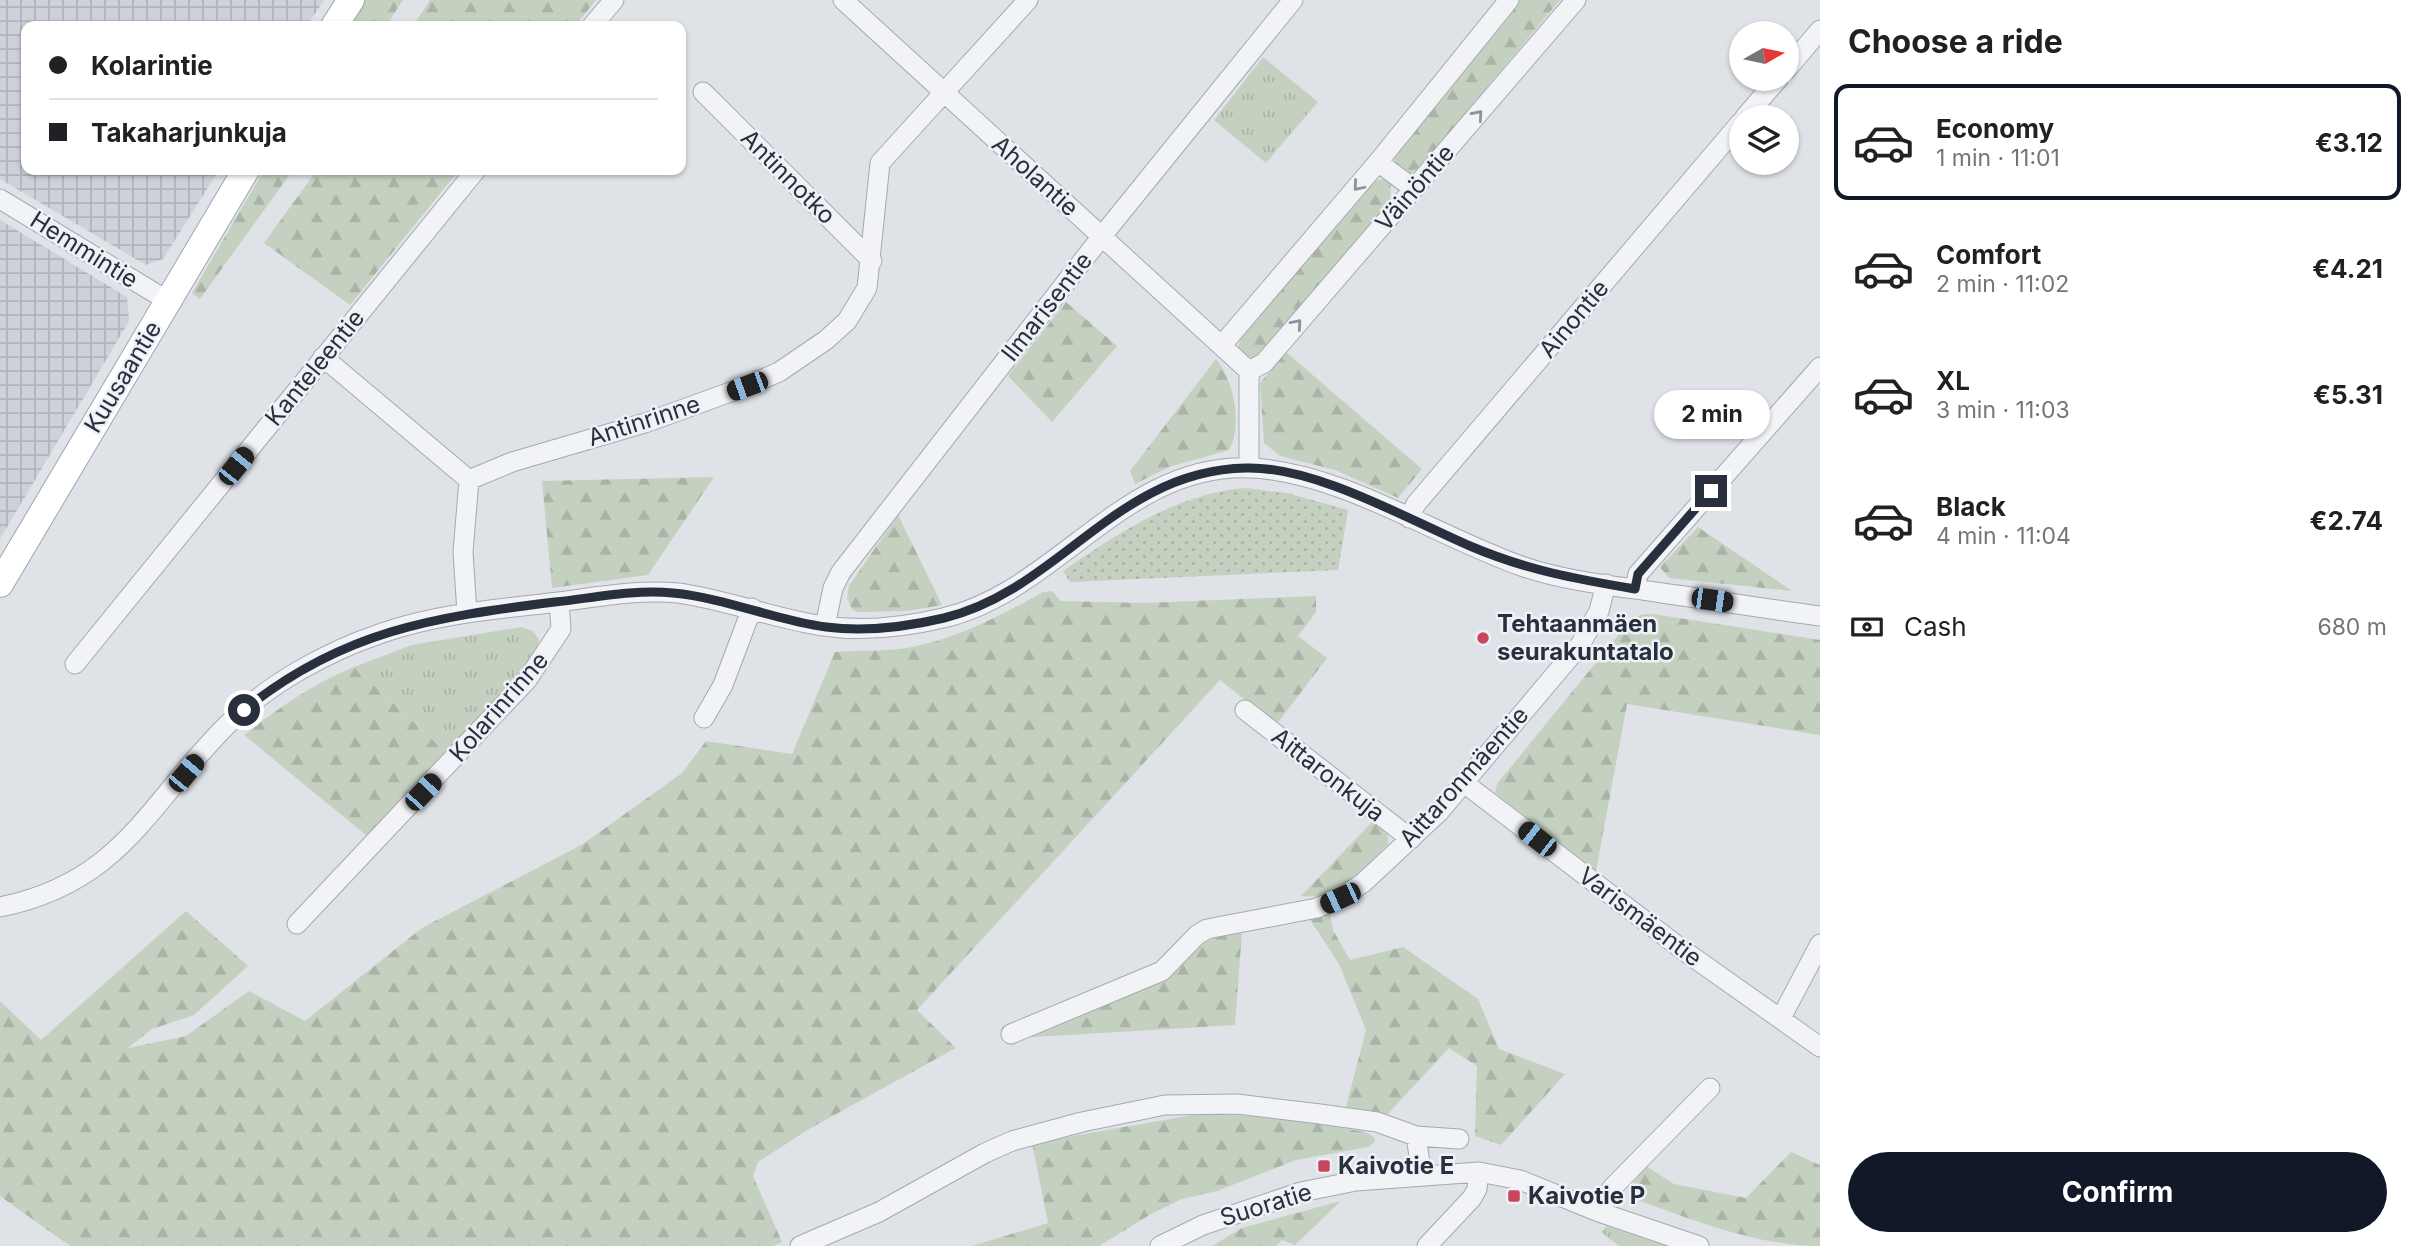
<!DOCTYPE html>
<meta charset="utf-8">
<style>
:root{--surface:#fff;--page:#f2f2f2;--text:#202124;--muted:#757577;--line:#e0e0e0;--accent:#111827}
body{margin:0;font-family:Inter,sans-serif;background:var(--page);color:var(--text);height:100vh;display:flex;flex-direction:column;font-size:26px;white-space:nowrap}
*{box-sizing:border-box;margin:0}
p{font-size:23px;color:var(--muted)}
.icon{flex:none;width:38px;height:38px;fill:none;stroke:currentColor;stroke-width:2;stroke-linecap:round;stroke-linejoin:round}
.map{position:relative;flex:1;overflow:hidden}
.side{display:flex;flex-direction:column;background:var(--surface);width:595px}
.side>*{flex:none}
.hud{position:absolute;left:21px;top:21px;width:665px;height:154px;border-radius:14px;box-shadow:0 2px 5px #0004;display:grid;align-content:center;height:154px;padding:0 28px;background:var(--surface)}
.needle{width:46px;rotate:81deg}
.controls{position:absolute;left:1729px;top:21px;display:grid;gap:14px}
.controls a{display:grid;place-items:center;width:70px;height:70px;border-radius:50%;background:var(--surface);box-shadow:0 2px 5px #0004;font-size:35px}
.end{position:absolute;width:32px;height:32px;margin:-16px;border:9px solid #28303e;background:#fff;box-shadow:0 0 0 4px #fff}
.from{border-radius:50%}
.bubble{position:absolute;height:49px;border-radius:24px;background:var(--surface);box-shadow:0 2px 5px #0004;font-size:23px;font-weight:700;line-height:49px;text-align:center}
.car{position:absolute;width:21px;height:42px;margin:-21px -10px;border-radius:9px;box-shadow:0 0 5px 2px #0007;background:linear-gradient(#222 24%,#8ab4d8 0 40%,#222 0 76%,#8ab4d8 0 86%,#222 0)}
.hud b{display:flex;align-items:center;gap:24px;height:66px;font-size:26px}
.hud b+b{border-top:2px solid var(--line)}
.hud i{width:18px;height:18px;background:var(--text)}
ul{padding:0;list-style:none}
li{display:flex;align-items:center;gap:21px;height:116px;margin:0 14px 10px;padding:0 14px;border:4px solid transparent;border-radius:14px}
li div{flex:1}
li b{display:block;font-size:26px}
li em{font-style:normal;font-weight:700}
li.on{border-color:var(--accent)}
li>.icon{width:63px;height:63px;stroke-width:1.5}
h2{padding:0 28px;font-size:32px;line-height:84px}
.pay{display:flex;align-items:center;gap:18px;height:77px;padding:0 28px;font-size:26px}
.pay p{margin-inline-start:auto}
.cta{display:flex;gap:14px;margin-top:auto;padding:14px 28px}
.cta a{flex:1;height:80px;border-radius:42px;background:var(--accent);color:#fff;font-size:28px;font-weight:700;line-height:80px;text-align:center}
main{display:flex;flex:1;min-height:0}
.map>svg:first-child{display:block}
.industrial{fill:url(#industrial-grid)}
.grass{fill:url(#grass-tufts)}
.forest{fill:url(#forest-firs)}
.park{fill:url(#park-dots)}
.lines{fill:none;stroke-linecap:round;stroke-linejoin:round}
.minor-casing{stroke:#a4a9b1;stroke-width:21}
.major-casing{stroke:#9ea7b3;stroke-width:28}
.minor{stroke:#f1f3f6;stroke-width:19}
.major{stroke:#fff;stroke-width:26}
.oneway{stroke:#8c929a}
.route{stroke:#28303e;stroke-width:9}
.poi-dot{fill:#c9475d;stroke:#eef1f5;stroke-width:2.5}
.labels{text-anchor:middle;stroke-width:5;stroke-linejoin:round;paint-order:stroke}
.street-label{font-size:24px;fill:#28303e;stroke:#eef1f5}
.poi-label{font-size:24px;font-weight:bold;fill:#28303e;stroke:#eef1f5;text-anchor:start}
</style>
<main>
<div class="map">
<svg width="1820" height="1246" viewBox="0 0 1820 1246">
<defs>
<pattern id="industrial-grid" width="8" height="8" patternUnits="userSpaceOnUse" patternTransform="scale(1.75)"><rect width="8" height="8" fill="#cdd1d9"/><path d="M0 4h8M4 0v8" fill="none" stroke="#b0b4bb"/></pattern>
<pattern id="grass-tufts" width="24" height="20" patternUnits="userSpaceOnUse" patternTransform="scale(1.75)"><rect width="24" height="20" fill="#c5d1c0"/><path d="M3 7l-1-3M5 7V3M7 7l1-3M15 17l-1-3M17 17v-4M19 17l1-3" fill="none" stroke="#a9b4a6"/></pattern>
<pattern id="forest-firs" width="22" height="20" patternUnits="userSpaceOnUse" patternTransform="scale(1.75)"><rect width="22" height="20" fill="#c5d1c0"/><path d="M5 1l3.5 6h-7zM16 11l3.5 6h-7z" fill="#a9b4a6"/></pattern>
<pattern id="park-dots" width="8" height="8" patternUnits="userSpaceOnUse" patternTransform="scale(1.75)"><rect width="8" height="8" fill="#c5d1c0"/><path d="M2 2h.1M6 6h.1" fill="none" stroke="#a9b4a6" stroke-width="1.8" stroke-linecap="round"/></pattern>
</defs>
<rect width="100%" height="100%" fill="#dfe2e7"/>
<path class="industrial" d="M0 0H324L307 26H26V170H219L163 259 146 265 0 179Z
M0 220 127 297 129 321 0 539Z"/>
<path class="grass" d="M1263 57 1318 102 1266 163 1214 120Z
M521 627 533 631 539 640 537 651 448 754 354 667 412 645Z
M1607 1226 1668 1246H1619L1601 1232Z"/>
<path class="forest" d="M365 0H403L386 26H350Z
M430 0H596L575 26H413Z
M1517 0H1560L1422 165 1410 174 1398 169 1394 158 1397 147Z
M264 170H293L200 299 192 293Z
M317 170H459L350 305 264 243Z
M1382 179 1391 183 1390 203 1261 352 1252 358 1243 354 1238 347 1242 333 1372 182Z
M1066 302 1117 346 1052 422 1008 376Z
M1286 352 1422 469 1398 498 1335 470 1280 456 1264 443 1260 383Z
M1216 359C1234 380 1243 425 1229 450L1169 467 1135 484 1130 471Z
M714 477 648 575 552 588 542 481Z
M898 515 942 605 908 611 857 612 852 609 847 598 849 586Z
M1698 527 1792 591 1669 578 1660 567Z
M1052 591 1061 601 1145 603 1316 596V612L1298 636 1327 658 1276 725 1220 680 917 1010 956 1048 809 1129 758 1162 753 1176 782 1242 773 1246H70L0 1196V1001L41 1040 186 911 248 966 194 1015 152 1029 128 1048 186 1036 249 991 305 1021 422 928 583 844 682 773 706 741 792 754 835 652C860 650 888 652 912 647 960 638 1001 615 1043 592Z
M1653 614 1820 640V735L1627 704 1596 871 1495 793 1497 784 1629 622 1640 615Z
M354 667 448 754 367 836 244 735C280 707 312 684 354 667Z
M1373 821 1388 835V844L1362 871 1327 897 1301 896Z
M1330 913 1333 930 1350 960 1403 947 1478 999 1499 1049 1565 1074 1501 1145 1475 1136 1477 1066 1449 1048 1385 1117 1346 1107 1366 1030 1339 964 1309 918Z
M1242 932 1235 1025 1018 1038 1163 982C1182 970 1194 946 1214 938 1223 935 1233 934 1242 932Z
M1205 1113 1294 1119 1365 1132 1374 1137 1375 1141 1368 1147 1296 1160 1217 1191 1182 1199 1151 1214 1099 1246H972L1048 1223 1032 1143Z
M1791 1152 1820 1165V1246C1757 1246 1693 1220 1635 1199L1631 1186 1646 1166 1674 1184 1746 1198Z
M1341 1201 1295 1245 1282 1240 1276 1246H1212L1242 1228Z"/>
<path class="park" d="M1246 488 1287 493 1348 510 1338 570 1070 582 1063 571C1118 533 1178 493 1246 488Z"/>
<g class="lines">
<defs>
<path id="minor" d="M843 0 1249 371V467
M592 26 614 0
M1787 69 1820 30
M703 92 872 261
M1745 117 1778 79
M1378 162 1414 189
M0 199 168 301
M1222 345 1378 162 1509 0
M323 357 469 480
M1249 371 1264 363 1576 0
M1409 518 1416 504 1741 122
M1635 589 1638 574 1820 367
M467 613 463 552 469 480 512 462 645 423 747 386 779 372 826 340 847 321 867 288 880 163 1028 0
M825 626 833 588 841 572 1102 236 1293 0
M75 664 476 170
M1245 710 1411 839
M704 718 723 685 752 608
M1464 783 1683 950 1820 1047
M0 907C123 882 148 803 228 724 270 683 326 652 382 633 439 613 499 609 559 602 598 597 639 589 678 593 728 600 775 619 824 626 864 632 905 627 943 618 1057 592 1126 460 1253 468 1346 474 1437 537 1524 567 1569 582 1616 586 1662 593 1714 600 1767 609 1820 616
M297 924 527 680 561 629 559 602
M1781 1018 1820 944
M1011 1034 1162 971 1197 935 1207 929 1317 908 1340 898 1363 883 1439 812 1580 645 1599 611 1606 584
M1416 1136 1459 1139
M1599 1212 1612 1188 1710 1088
M800 1246 879 1212 985 1153 1012 1141 1082 1122 1165 1105 1237 1104 1320 1114 1377 1122 1416 1136 1422 1176
M1160 1246 1203 1225 1301 1192 1356 1181 1479 1172 1520 1180 1599 1212 1699 1246
M1427 1246 1472 1198 1477 1189 1479 1172"/>
<path id="major" d="M334 26 351 0
M0 584 246 170"/>
</defs>
<use href="#minor" class="minor-casing"/>
<use href="#major" class="major-casing"/>
<use href="#minor" class="minor"/>
<use href="#major" class="major"/>
</g>
<defs><path id="oneway-chevron" d="M-2-3.5L2.5 0L-2 3.5" fill="none" stroke-width="1.6" stroke-linecap="round" stroke-linejoin="round" transform="scale(1.75)"/></defs>
<g class="oneway">
<use href="#oneway-chevron" transform="translate(1478 115) rotate(-49)"/>
<use href="#oneway-chevron" transform="translate(1358 186) rotate(130)"/>
<use href="#oneway-chevron" transform="translate(1297 324) rotate(-49)"/>
</g>
<g class="lines">
<path class="route" d="M244 710C342 631 433 617 555 602 593 598 634 589 673 593 726 598 774 620 826 627 865 632 906 627 944 618 1058 591 1117 470 1246 468 1315 466 1407 519 1470 546 1526 570 1576 579 1635 589L1638 574 1711 491"/>
</g>
<g class="poi-dot">
<circle cx="1483" cy="638" r="7"/>
<rect x="1317" y="1159" width="14" height="14" rx="3.5"/>
<rect x="1507" y="1189" width="14" height="14" rx="3.5"/>
</g>
<g class="labels">
<g class="street-label">
<text transform="translate(1035 176) rotate(42)" y="8">Aholantie</text>
<text transform="translate(788 177) rotate(45)" y="8">Antinnotko</text>
<text transform="translate(1415 188) rotate(-49)" y="8">Väinöntie</text>
<text transform="translate(84 250) rotate(32)" y="8">Hemmintie</text>
<text transform="translate(1047 307) rotate(-52)" y="8">Ilmarisentie</text>
<text transform="translate(1574 319) rotate(-50)" y="8">Ainontie</text>
<text transform="translate(315 368) rotate(-51)" y="8">Kanteleentie</text>
<text transform="translate(123 377) rotate(-59)" y="8">Kuusaantie</text>
<text transform="translate(644 421) rotate(-18)" y="8">Antinrinne</text>
<text transform="translate(499 707) rotate(-49)" y="8">Kolarinrinne</text>
<text transform="translate(1328 775) rotate(38)" y="8">Aittaronkuja</text>
<text transform="translate(1464 777) rotate(-48)" y="8">Aittaronmäentie</text>
<text transform="translate(1640 917) rotate(37)" y="8">Varismäentie</text>
<text transform="translate(1266 1205) rotate(-17)" y="8">Suoratie</text>
</g>
<g class="poi-label">
<text x="1497" y="632">Tehtaanmäen<tspan x="1497" dy="28">seurakuntatalo</tspan></text>
<text x="1338" y="1174">Kaivotie E</text>
<text x="1528" y="1204">Kaivotie P</text>
</g>
</g>
</svg>
<div class="controls">
<a><svg class="needle" viewBox="-14 -14 28 28"><path d="M0-13l5 13h-10z" fill="#e53935"/><path d="M0 13l5-13h-10z" fill="#757577"/></svg></a>
<a><svg class="icon" aria-label="layers" viewBox="0 0 24 24"><path d="M12 4l9 5-9 5-9-5zM3 14l9 5 9-5"/></svg></a>
</div>
<i class="end from" style="left:244px;top:710px"></i>
<i class="end" style="left:1711px;top:491px"></i>
<div class="bubble" style="left:1654px;top:390px;width:116px">2 min</div>
<i class="car" style="left:747px;top:386px;rotate:250deg"></i>
<i class="car" style="left:236px;top:466px;rotate:39deg"></i>
<i class="car" style="left:1712px;top:600px;rotate:98deg"></i>
<i class="car" style="left:186px;top:773px;rotate:40deg"></i>
<i class="car" style="left:423px;top:792px;rotate:43deg"></i>
<i class="car" style="left:1537px;top:839px;rotate:308deg"></i>
<i class="car" style="left:1340px;top:898px;rotate:245deg"></i>
<div class="hud">
<b><i class="from"></i>Kolarintie</b>
<b><i></i>Takaharjunkuja</b>
</div>
</div>
<section class="side">
<h2>Choose a ride</h2>
<ul>
<li class="on"><svg class="icon" aria-label="car" viewBox="0 0 24 24"><path d="M5 17H2v-5l4-1 3-4h7l3 4 3 1v5h-3M9 17h6M6 11h13"/><circle cx="7" cy="17" r="2"/><circle cx="17" cy="17" r="2"/></svg><div><b>Economy</b><p>1 min · 11:01</p></div><em>€3.12</em></li>
<li><svg class="icon" aria-label="car" viewBox="0 0 24 24"><path d="M5 17H2v-5l4-1 3-4h7l3 4 3 1v5h-3M9 17h6M6 11h13"/><circle cx="7" cy="17" r="2"/><circle cx="17" cy="17" r="2"/></svg><div><b>Comfort</b><p>2 min · 11:02</p></div><em>€4.21</em></li>
<li><svg class="icon" aria-label="car" viewBox="0 0 24 24"><path d="M5 17H2v-5l4-1 3-4h7l3 4 3 1v5h-3M9 17h6M6 11h13"/><circle cx="7" cy="17" r="2"/><circle cx="17" cy="17" r="2"/></svg><div><b>XL</b><p>3 min · 11:03</p></div><em>€5.31</em></li>
<li><svg class="icon" aria-label="car" viewBox="0 0 24 24"><path d="M5 17H2v-5l4-1 3-4h7l3 4 3 1v5h-3M9 17h6M6 11h13"/><circle cx="7" cy="17" r="2"/><circle cx="17" cy="17" r="2"/></svg><div><b>Black</b><p>4 min · 11:04</p></div><em>€2.74</em></li>
</ul>
<div class="pay"><svg class="icon" aria-label="cash" viewBox="0 0 24 24"><path d="M3 7h18v10H3z"/><circle cx="12" cy="12" r="2"/></svg>Cash<p>680 m</p></div>
<div class="cta"><a>Confirm</a></div>
</section>
</main>
